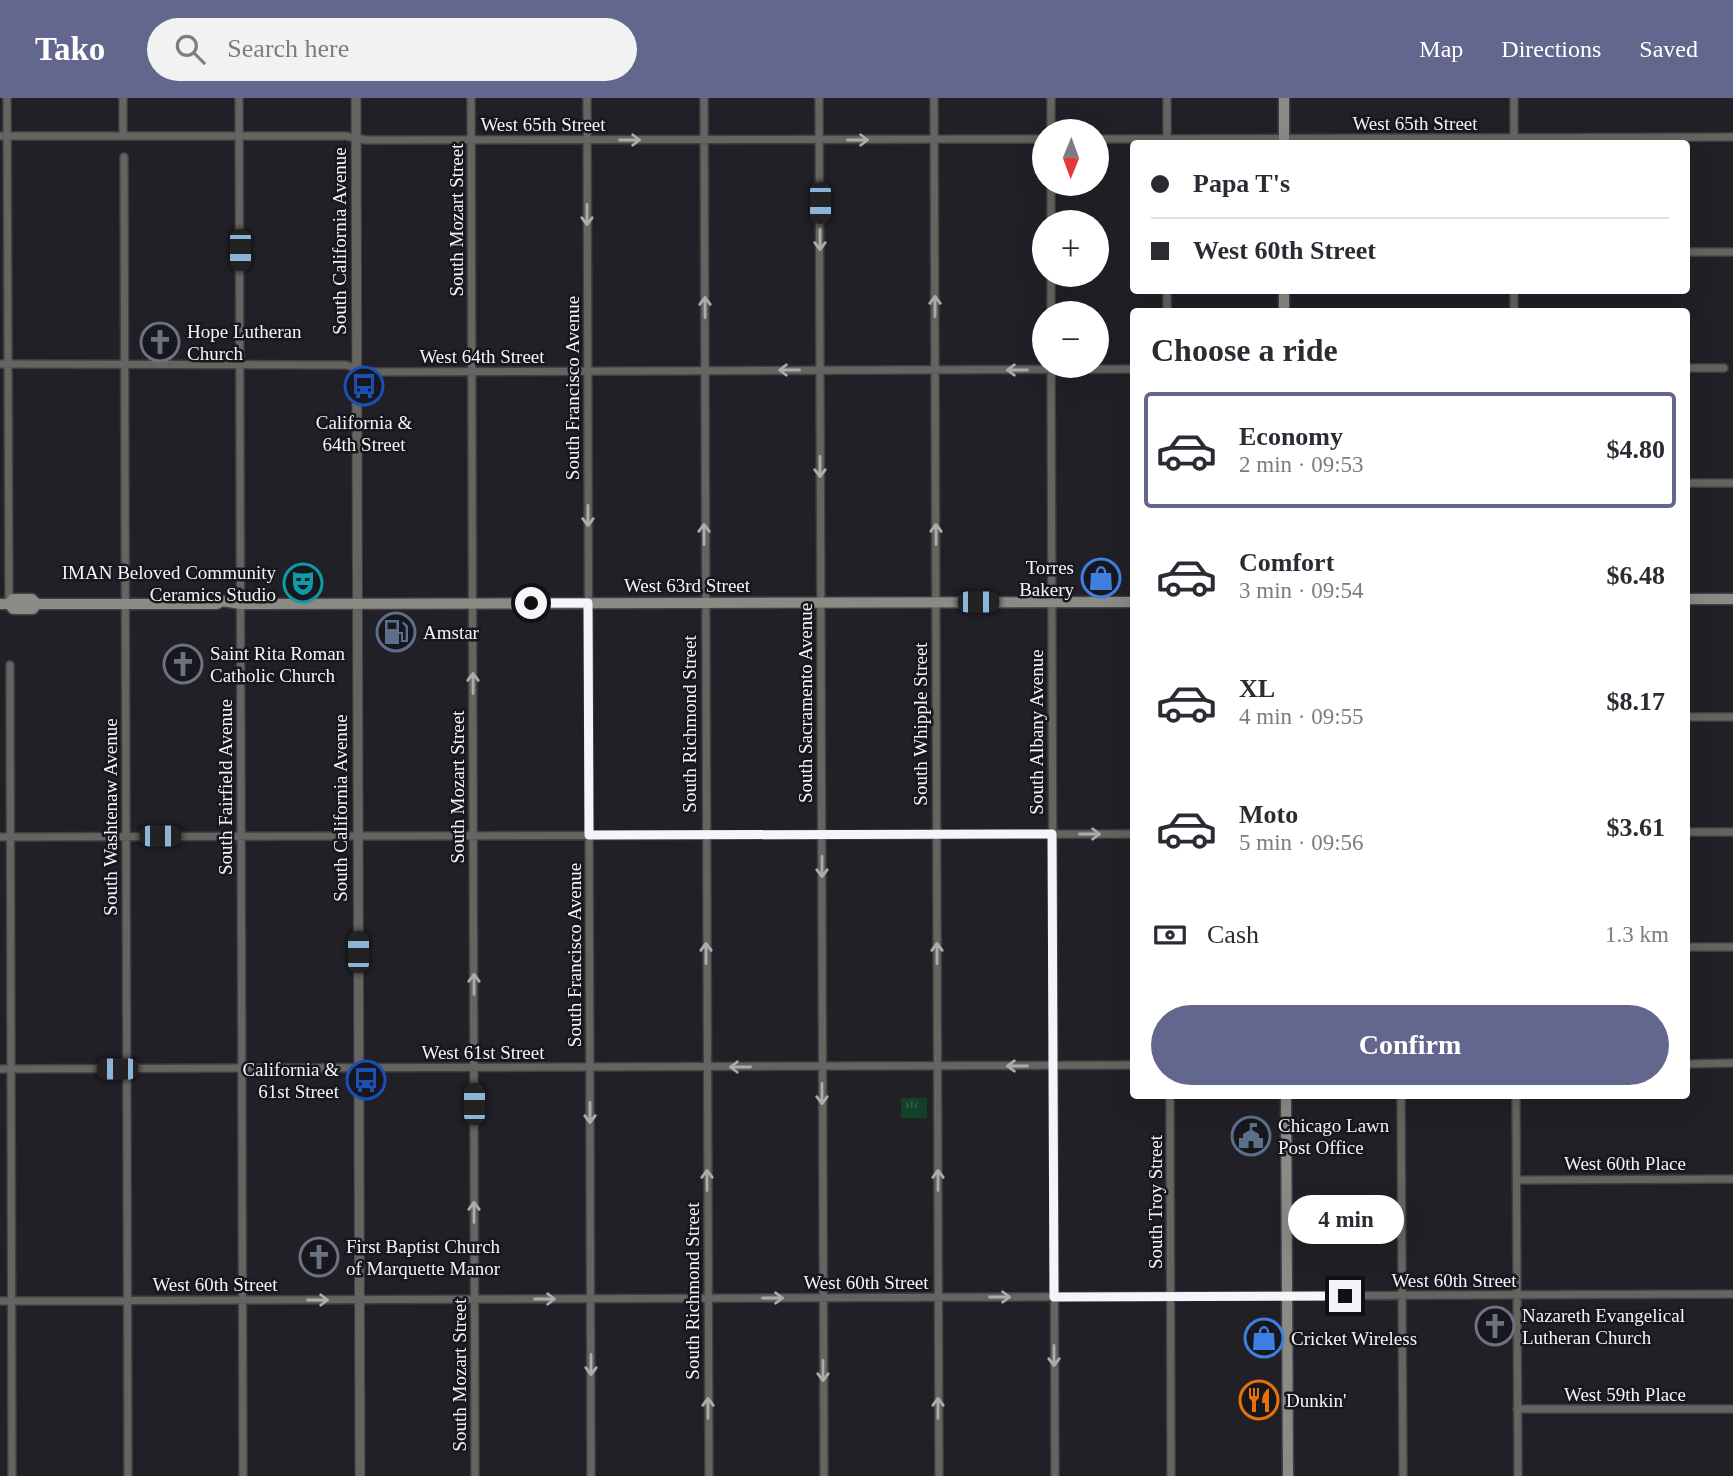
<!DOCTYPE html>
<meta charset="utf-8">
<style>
:root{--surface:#fff;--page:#f2f2f3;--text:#2b2b33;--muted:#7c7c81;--line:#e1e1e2;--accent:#63678d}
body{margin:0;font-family:Georgia,serif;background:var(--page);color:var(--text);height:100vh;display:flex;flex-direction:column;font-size:26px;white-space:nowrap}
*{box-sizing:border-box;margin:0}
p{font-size:23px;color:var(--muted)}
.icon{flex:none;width:38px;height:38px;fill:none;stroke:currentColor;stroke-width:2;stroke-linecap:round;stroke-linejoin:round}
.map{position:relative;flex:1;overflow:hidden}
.drawer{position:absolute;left:1130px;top:210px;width:560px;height:791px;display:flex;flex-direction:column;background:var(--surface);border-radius:7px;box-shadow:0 7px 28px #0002}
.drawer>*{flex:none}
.banner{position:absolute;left:1130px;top:42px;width:560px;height:154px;border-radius:7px;box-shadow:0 7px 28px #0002;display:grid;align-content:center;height:154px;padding:0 21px;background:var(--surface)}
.needle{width:46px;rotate:181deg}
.buttons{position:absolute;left:1032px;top:21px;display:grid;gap:14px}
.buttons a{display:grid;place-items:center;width:77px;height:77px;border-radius:50%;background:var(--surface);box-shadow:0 7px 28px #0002;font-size:35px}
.end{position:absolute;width:32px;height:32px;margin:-16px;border:9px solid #f5f4f9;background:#111;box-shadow:0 0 0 4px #111}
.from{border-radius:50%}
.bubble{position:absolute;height:49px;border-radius:24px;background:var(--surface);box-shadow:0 7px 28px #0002;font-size:23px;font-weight:800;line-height:49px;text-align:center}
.car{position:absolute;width:21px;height:42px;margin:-21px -10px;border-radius:9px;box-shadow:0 0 5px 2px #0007;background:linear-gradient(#222 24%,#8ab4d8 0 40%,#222 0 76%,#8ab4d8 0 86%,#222 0)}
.banner b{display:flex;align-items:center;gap:24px;height:66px;font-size:26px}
.banner b+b{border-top:2px solid var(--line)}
.banner i{width:18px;height:18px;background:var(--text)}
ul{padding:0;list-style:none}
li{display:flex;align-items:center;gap:21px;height:116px;margin:0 14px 10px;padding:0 7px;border:4px solid transparent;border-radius:7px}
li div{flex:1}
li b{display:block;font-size:26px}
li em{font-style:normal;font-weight:800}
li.active{border-color:var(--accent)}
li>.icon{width:63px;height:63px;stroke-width:1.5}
h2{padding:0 21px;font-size:32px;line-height:84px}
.pay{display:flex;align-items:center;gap:18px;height:77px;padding:0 21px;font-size:26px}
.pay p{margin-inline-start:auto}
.action{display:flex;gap:14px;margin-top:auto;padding:14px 21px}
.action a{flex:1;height:80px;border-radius:42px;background:var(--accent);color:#fff;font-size:28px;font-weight:800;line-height:80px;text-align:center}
header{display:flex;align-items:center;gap:42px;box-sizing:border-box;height:98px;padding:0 35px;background:var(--accent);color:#fff}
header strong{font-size:33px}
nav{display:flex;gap:38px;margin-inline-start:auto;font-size:24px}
.search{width:490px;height:63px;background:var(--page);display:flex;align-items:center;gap:18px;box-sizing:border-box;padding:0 24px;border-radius:38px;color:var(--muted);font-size:26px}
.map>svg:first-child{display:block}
.park{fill:url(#park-tufts)}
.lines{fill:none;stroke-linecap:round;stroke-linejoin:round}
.minor-casing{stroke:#403e44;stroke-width:10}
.tertiary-casing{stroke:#403e44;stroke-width:11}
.secondary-casing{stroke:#403e44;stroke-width:13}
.minor{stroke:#656460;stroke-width:7}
.tertiary{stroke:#656460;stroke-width:9}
.secondary{stroke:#8c8a84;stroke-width:10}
.oneway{stroke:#adacac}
.route{stroke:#f5f4f9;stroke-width:9}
.labels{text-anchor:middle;stroke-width:5;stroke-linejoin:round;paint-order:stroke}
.street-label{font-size:19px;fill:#f5f4f9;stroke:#18171d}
.poi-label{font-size:19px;fill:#f5f4f9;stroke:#18171d;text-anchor:start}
</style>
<header>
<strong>Tako</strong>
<div class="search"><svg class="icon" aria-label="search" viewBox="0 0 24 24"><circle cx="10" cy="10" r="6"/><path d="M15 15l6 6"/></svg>Search here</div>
<nav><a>Map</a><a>Directions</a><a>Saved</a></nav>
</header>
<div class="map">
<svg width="1733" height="1378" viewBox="0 0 1733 1378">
<defs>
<pattern id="park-tufts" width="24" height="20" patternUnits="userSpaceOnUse" patternTransform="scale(1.75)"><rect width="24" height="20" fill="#114228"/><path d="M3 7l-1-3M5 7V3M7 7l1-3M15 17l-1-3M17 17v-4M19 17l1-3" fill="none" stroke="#345e48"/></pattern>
</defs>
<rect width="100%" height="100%" fill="#222027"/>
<path class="park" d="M901 1000H927V1020H901Z"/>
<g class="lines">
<defs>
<path id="minor" d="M7 0 9 506
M123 0V38
M239 0 243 1378
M471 0 475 1378
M587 0 591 1378
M704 0 709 1378
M819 0 824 1378
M934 0 939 1378
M1051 0V33
M1167 0V45
M1514 0V46
M0 38H346L366 42 1045 41
M1097 41 1733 39
M124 59 128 1378
M1051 86V124
M1687 154H1733
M1051 177V215
M1167 192V214
M1514 192V214
M0 266 346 267 367 274 1134 271
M1051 268 1055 1378
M1687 270H1724
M1687 385H1733
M10 567 12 1378
M1687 619H1733
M1687 734H1733
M0 739 1134 736
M1687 849H1733
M1687 966 1733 965
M0 971 1134 967
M1170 998 1171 1378
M1401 998 1403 1378
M1516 998 1518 1378
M1517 1082 1733 1081
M0 1203 1733 1196
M1517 1311H1733"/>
<path id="tertiary" d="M356 0 360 1378"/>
<path id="secondary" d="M1284 46V0
M1284 214V192
M1687 501H1733
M0 506H9L13 511H33L37 506H217L222 503 241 506 1134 504
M9 506 13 501H32L37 506
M1286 998 1288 1378"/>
</defs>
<use href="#minor" class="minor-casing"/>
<use href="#tertiary" class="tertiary-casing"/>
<use href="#secondary" class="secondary-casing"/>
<use href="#minor" class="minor"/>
<use href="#tertiary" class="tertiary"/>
<use href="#secondary" class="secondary"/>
</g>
<defs><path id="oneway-shaft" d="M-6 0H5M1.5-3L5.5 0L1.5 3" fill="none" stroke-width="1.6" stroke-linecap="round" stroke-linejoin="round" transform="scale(1.75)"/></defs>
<g class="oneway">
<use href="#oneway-shaft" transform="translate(630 42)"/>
<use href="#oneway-shaft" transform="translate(858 42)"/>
<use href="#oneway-shaft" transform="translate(587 117) rotate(90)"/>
<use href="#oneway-shaft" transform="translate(820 142) rotate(90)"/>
<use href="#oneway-shaft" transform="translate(935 208) rotate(-90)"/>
<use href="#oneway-shaft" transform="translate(705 209) rotate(-90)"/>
<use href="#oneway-shaft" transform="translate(789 272) rotate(180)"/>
<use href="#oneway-shaft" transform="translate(1017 272) rotate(180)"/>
<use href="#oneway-shaft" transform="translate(820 369) rotate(90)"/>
<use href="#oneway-shaft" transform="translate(588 418) rotate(90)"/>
<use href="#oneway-shaft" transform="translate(704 436) rotate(-90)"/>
<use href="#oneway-shaft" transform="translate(936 436) rotate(-90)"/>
<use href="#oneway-shaft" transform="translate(473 585) rotate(-90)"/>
<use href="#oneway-shaft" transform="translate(1090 736)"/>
<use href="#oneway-shaft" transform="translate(822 769) rotate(90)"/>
<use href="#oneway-shaft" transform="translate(706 855) rotate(-90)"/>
<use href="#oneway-shaft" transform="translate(937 855) rotate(-90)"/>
<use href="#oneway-shaft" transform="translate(474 886) rotate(-90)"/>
<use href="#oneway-shaft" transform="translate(1017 968) rotate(180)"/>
<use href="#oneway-shaft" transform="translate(740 969) rotate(180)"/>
<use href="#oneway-shaft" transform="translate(822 996) rotate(90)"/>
<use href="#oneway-shaft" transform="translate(590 1015) rotate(90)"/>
<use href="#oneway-shaft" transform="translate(707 1082) rotate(-90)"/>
<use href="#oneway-shaft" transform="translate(938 1082) rotate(-90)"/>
<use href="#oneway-shaft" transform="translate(474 1114) rotate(-90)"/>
<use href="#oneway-shaft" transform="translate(1000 1199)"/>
<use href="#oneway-shaft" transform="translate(773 1200)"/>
<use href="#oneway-shaft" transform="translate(545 1201)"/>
<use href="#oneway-shaft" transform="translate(318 1202)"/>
<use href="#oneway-shaft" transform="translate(1054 1258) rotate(90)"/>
<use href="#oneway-shaft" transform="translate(591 1267) rotate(90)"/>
<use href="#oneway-shaft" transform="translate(823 1273) rotate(90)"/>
<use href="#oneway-shaft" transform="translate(708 1310) rotate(-90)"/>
<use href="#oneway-shaft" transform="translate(938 1310) rotate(-90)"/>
</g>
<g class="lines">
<path class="route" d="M531 505H588L589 737 1052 736 1054 1199 1345 1198"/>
</g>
<defs>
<symbol id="church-ring" viewBox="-11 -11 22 22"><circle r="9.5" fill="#18171d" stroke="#6b7280" stroke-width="1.5"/><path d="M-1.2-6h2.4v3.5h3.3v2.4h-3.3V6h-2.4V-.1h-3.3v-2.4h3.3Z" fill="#6b7280"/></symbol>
<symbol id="bus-ring" viewBox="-11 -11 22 22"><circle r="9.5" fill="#18171d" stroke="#1a4fb4" stroke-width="1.5"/><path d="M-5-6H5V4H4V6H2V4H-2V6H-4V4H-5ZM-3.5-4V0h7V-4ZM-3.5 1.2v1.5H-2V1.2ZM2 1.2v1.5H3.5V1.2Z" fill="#1a4fb4"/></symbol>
<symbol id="shop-ring" viewBox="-11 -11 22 22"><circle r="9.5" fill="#18171d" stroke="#3f7fe0" stroke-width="1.5"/><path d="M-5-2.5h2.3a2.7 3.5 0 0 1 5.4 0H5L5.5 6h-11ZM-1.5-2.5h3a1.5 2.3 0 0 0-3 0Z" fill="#3f7fe0"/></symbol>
<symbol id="theatre-ring" viewBox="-11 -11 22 22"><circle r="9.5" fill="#18171d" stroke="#0f9aa8" stroke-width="1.5"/><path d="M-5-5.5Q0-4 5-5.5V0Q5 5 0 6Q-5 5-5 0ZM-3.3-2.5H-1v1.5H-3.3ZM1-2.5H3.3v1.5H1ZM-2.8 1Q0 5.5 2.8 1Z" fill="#0f9aa8"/></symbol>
<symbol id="fuel-ring" viewBox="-11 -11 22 22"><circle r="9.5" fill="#18171d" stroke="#5c6f8a" stroke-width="1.5"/><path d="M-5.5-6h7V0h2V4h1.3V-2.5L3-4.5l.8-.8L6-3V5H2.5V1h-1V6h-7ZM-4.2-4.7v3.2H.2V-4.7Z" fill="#5c6f8a"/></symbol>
<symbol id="civic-ring" viewBox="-11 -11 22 22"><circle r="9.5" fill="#18171d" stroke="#5c6f8a" stroke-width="1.5"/><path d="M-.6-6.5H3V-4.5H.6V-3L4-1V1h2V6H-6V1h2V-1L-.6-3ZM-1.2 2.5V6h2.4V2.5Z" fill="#5c6f8a"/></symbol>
<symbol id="restaurant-ring" viewBox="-11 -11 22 22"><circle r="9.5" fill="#18171d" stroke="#e8710a" stroke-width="1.5"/><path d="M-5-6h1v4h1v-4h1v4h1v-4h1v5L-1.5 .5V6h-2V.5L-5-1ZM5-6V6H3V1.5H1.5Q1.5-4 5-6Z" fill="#e8710a"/></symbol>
</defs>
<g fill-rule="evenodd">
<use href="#church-ring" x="138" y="222" width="44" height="44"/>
<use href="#bus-ring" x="342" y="266" width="44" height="44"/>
<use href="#shop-ring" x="1079" y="458" width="44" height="44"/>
<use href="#theatre-ring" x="281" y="463" width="44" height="44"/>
<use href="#fuel-ring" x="374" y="512" width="44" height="44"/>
<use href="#church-ring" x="161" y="544" width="44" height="44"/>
<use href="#bus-ring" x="344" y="960" width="44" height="44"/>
<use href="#civic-ring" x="1229" y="1016" width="44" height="44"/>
<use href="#church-ring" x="297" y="1137" width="44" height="44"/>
<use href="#church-ring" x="1473" y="1206" width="44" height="44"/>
<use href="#shop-ring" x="1242" y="1218" width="44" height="44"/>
<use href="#restaurant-ring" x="1237" y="1280" width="44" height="44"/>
</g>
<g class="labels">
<g class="street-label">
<text x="1415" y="32">West 65th Street</text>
<text x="543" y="33">West 65th Street</text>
<text transform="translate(456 122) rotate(-90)" y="7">South Mozart Street</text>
<text transform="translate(339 143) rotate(-90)" y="7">South California Avenue</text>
<text x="482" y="265">West 64th Street</text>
<text transform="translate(572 290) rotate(-90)" y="7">South Francisco Avenue</text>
<text x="687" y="494">West 63rd Street</text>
<text transform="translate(805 605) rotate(-90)" y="7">South Sacramento Avenue</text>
<text transform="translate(689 626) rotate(-90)" y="7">South Richmond Street</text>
<text transform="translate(920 626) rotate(-90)" y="7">South Whipple Street</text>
<text transform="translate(1036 634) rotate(-90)" y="7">South Albany Avenue</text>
<text transform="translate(225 689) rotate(-90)" y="7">South Fairfield Avenue</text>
<text transform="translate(457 689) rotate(-90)" y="7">South Mozart Street</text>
<text transform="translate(340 710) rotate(-90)" y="7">South California Avenue</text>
<text transform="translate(110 719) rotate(-90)" y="7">South Washtenaw Avenue</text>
<text transform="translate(574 857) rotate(-90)" y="7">South Francisco Avenue</text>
<text x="483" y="961">West 61st Street</text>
<text x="1625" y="1072">West 60th Place</text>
<text transform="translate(1155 1104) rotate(-90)" y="7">South Troy Street</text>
<text x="1454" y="1189">West 60th Street</text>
<text x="866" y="1191">West 60th Street</text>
<text x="215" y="1193">West 60th Street</text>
<text transform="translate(692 1193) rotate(-90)" y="7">South Richmond Street</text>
<text transform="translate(459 1277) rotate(-90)" y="7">South Mozart Street</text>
<text x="1625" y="1303">West 59th Place</text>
</g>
<g class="poi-label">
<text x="187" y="240">Hope Lutheran<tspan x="187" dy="22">Church</tspan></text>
<text x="364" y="331" text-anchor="middle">California &amp;<tspan x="364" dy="22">64th Street</tspan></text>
<text x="1074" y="476" text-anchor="end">Torres<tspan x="1074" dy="22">Bakery</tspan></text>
<text x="276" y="481" text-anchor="end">IMAN Beloved Community<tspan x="276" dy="22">Ceramics Studio</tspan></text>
<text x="423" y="541">Amstar</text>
<text x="210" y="562">Saint Rita Roman<tspan x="210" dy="22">Catholic Church</tspan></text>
<text x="339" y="978" text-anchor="end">California &amp;<tspan x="339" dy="22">61st Street</tspan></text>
<text x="1278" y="1034">Chicago Lawn<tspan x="1278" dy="22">Post Office</tspan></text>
<text x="346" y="1155">First Baptist Church<tspan x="346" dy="22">of Marquette Manor</tspan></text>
<text x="1522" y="1224">Nazareth Evangelical<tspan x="1522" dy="22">Lutheran Church</tspan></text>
<text x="1291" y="1247">Cricket Wireless</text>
<text x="1286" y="1309">Dunkin'</text>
</g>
</g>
</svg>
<div class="buttons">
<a><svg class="needle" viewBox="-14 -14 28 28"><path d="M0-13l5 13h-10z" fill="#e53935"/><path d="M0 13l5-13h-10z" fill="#7c7c81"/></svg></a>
<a>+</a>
<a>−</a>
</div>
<i class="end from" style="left:531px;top:505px"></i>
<i class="end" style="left:1345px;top:1198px"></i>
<div class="bubble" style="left:1288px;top:1097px;width:116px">4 min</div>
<i class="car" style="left:820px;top:105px;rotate:180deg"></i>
<i class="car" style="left:240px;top:152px;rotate:180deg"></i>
<i class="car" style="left:978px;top:504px;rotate:90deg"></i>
<i class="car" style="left:160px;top:738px;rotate:90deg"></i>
<i class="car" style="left:358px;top:854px;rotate:0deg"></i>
<i class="car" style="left:117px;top:971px;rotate:270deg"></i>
<i class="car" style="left:474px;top:1006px;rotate:0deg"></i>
<div class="banner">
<b><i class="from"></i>Papa T's</b>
<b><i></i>West 60th Street</b>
</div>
<section class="drawer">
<h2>Choose a ride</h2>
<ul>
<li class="active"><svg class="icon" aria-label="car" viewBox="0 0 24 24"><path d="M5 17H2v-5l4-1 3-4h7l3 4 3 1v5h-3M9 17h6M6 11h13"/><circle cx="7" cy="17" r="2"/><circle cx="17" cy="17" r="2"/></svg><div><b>Economy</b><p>2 min · 09:53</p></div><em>$4.80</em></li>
<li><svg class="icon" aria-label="car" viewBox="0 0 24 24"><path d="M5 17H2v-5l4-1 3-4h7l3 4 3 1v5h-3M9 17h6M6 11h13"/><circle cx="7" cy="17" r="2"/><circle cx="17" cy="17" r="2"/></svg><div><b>Comfort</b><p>3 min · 09:54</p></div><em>$6.48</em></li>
<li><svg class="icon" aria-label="car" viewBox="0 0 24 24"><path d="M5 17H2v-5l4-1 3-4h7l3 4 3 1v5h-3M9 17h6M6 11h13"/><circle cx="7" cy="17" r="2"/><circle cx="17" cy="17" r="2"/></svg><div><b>XL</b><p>4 min · 09:55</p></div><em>$8.17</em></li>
<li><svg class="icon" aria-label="car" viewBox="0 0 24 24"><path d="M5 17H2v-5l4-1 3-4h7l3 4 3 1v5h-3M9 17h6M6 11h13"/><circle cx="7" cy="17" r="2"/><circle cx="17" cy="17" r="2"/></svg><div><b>Moto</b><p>5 min · 09:56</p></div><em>$3.61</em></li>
</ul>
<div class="pay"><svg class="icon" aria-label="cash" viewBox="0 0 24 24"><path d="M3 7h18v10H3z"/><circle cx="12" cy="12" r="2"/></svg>Cash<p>1.3 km</p></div>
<div class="action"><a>Confirm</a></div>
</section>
</div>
